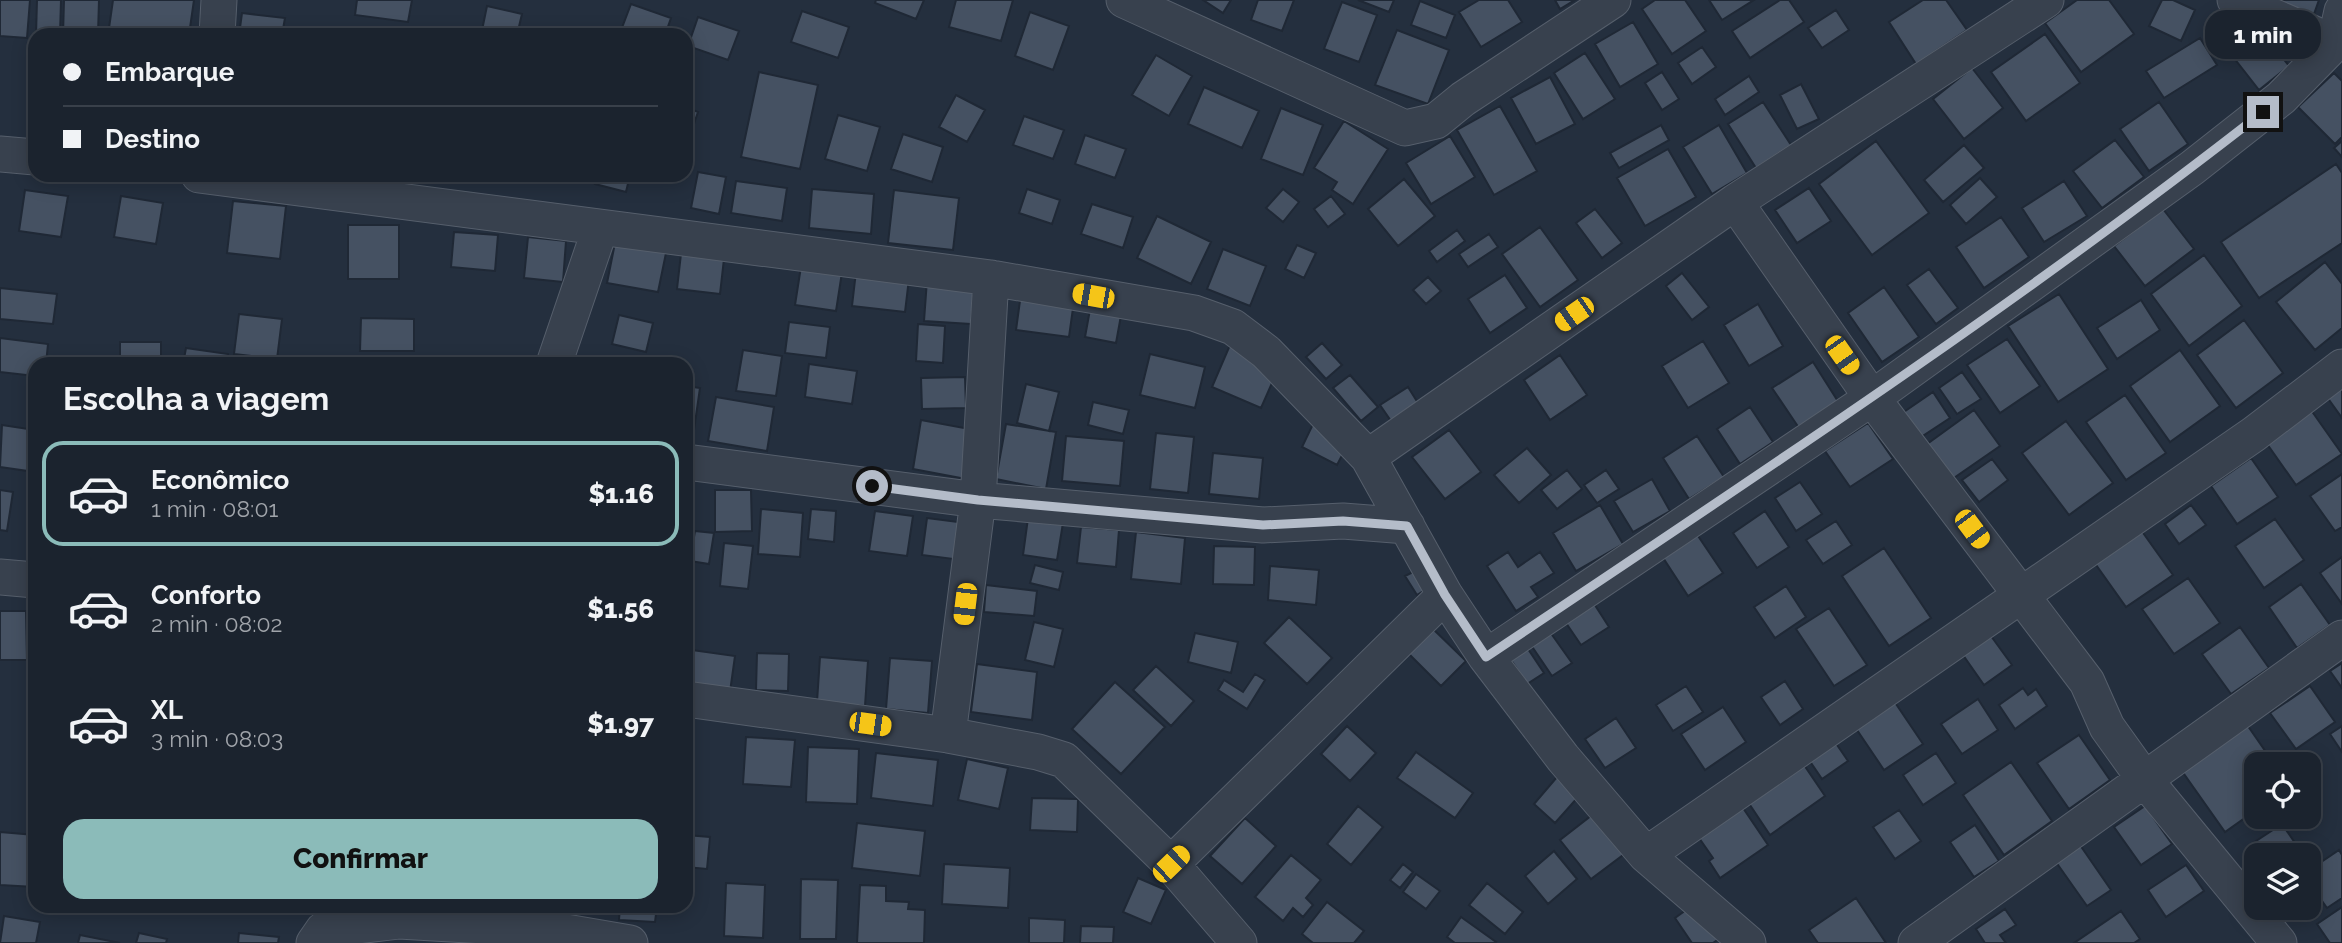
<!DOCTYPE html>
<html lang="pt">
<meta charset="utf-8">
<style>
:root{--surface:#1b232e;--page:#242b36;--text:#f1f3f6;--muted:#a0a4aa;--line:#39404a;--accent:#8bbbb9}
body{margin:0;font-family:Raleway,sans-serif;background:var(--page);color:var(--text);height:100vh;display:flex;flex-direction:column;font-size:26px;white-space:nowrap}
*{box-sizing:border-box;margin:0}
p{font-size:23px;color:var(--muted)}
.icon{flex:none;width:38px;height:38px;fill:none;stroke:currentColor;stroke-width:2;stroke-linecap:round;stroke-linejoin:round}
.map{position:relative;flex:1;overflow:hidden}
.sheet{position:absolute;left:28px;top:357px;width:665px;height:556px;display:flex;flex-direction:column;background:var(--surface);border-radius:21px;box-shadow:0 4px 18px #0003,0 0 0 2px var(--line)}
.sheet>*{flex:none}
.top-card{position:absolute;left:28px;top:28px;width:665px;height:154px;border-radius:21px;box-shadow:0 4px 18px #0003,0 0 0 2px var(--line);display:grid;align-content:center;height:154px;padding:0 35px;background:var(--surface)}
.tools{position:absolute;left:2244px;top:752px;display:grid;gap:14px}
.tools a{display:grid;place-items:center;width:77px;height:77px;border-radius:14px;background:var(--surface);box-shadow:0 4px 18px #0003,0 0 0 2px var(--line);font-size:35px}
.end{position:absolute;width:32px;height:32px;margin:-16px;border:9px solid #b4bcc9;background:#111;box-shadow:0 0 0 4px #111}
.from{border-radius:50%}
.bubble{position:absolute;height:49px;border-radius:21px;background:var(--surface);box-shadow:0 4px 18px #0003,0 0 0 2px var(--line);font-size:23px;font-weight:800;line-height:49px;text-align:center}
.car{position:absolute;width:21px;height:42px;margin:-21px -10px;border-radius:9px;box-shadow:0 0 5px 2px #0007;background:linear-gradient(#f5c518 24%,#345 0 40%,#f5c518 0 76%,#345 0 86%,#f5c518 0)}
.top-card b{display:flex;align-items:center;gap:24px;height:66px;font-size:26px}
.top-card b+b{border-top:2px solid var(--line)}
.top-card i{width:18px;height:18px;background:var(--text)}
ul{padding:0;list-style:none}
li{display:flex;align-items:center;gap:21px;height:105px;margin:0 14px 10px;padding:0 21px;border:4px solid transparent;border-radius:21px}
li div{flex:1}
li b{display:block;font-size:26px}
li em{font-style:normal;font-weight:800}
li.current{border-color:var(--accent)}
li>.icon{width:63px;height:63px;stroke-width:1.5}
h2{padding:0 35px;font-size:32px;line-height:84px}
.cta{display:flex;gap:14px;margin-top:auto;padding:14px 35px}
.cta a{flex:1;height:80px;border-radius:21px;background:var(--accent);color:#111;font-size:28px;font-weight:800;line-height:80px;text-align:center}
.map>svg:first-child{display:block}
.building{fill:#455162;stroke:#1f2835;stroke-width:2}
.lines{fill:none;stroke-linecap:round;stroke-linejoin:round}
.street-casing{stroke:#565f6c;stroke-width:37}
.street{stroke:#38414e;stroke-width:35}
.route{stroke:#b4bcc9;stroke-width:9}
</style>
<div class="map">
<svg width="2342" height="943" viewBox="0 0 2342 943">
<rect width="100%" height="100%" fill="#242f3e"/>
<path class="building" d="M0 0H30L27 38 0 36Z
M37 0H61L60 35H36Z
M64 0H99L98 35H63Z
M113 0H194L189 35H108Z
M357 0H412L408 22 355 15Z
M876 0H924L916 19 875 3Z
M956 0H1013L1001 41 949 27Z
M1203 0H1231L1223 13Z
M1258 0H1294L1282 31 1251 20Z
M1358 0H1394L1389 12Z
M1479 0H1508L1522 22 1481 47 1459 12Z
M1555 0H1575L1560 9Z
M1655 0H1685L1706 31 1672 54 1642 9Z
M1709 0H1754L1722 20Z
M1780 0H1789L1804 22 1750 58 1732 31Z
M1923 0H1946L1967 30 1916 64 1889 22Z
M2077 0H2109L2134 34 2081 72 2045 23Z
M2162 0H2173L2195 10 2181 41 2149 26Z
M2274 0H2319L2314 14Z
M1420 1 1455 15 1446 38 1411 25Z
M1342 2 1377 15 1359 62 1324 49Z
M631 4 671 18 665 35 620 33Z
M487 6 522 14 517 35H481Z
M1836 10 1849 30 1822 48 1808 28Z
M802 11 849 27 838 58 791 42Z
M1030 12 1069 26 1053 70 1015 56Z
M242 13 285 18 282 35H239Z
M698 17 739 31 728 60 688 46Z
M1633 22 1658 64 1620 87 1595 44Z
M1397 30 1449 50 1428 104 1375 85Z
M2045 34 2080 83 2026 121 1991 72Z
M2264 34 2289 66 2259 90 2234 58Z
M2200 38 2217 65 2164 98 2146 71Z
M1702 47 1716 67 1692 84 1678 63Z
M1585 53 1615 99 1583 119 1554 73Z
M1156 55 1192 76 1169 116 1132 95Z
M1972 68 2003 108 1964 139 1933 99Z
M759 72 818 85 800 169 741 157Z
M1662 72 1679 99 1662 110 1645 83Z
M2334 73 2342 81V137L2335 144 2298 107Z
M1749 76 1759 92 1725 115 1715 99Z
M1550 77 1575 124 1536 144 1511 98Z
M1801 84 1819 119 1797 129 1780 95Z
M1204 87 1259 111 1242 148 1188 124Z
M956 95 985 110 967 142 939 127Z
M1763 102 1791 145 1756 168 1728 124Z
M2159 102 2188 144 2149 171 2120 129Z
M1500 106 1537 171 1494 195 1457 130Z
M686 107 698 112 688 141 686 140Z
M1281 108 1323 125 1303 175 1261 159Z
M838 115 880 127 867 171 825 159Z
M1024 116 1064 130 1053 159 1013 145Z
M1344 121 1388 149 1353 204 1332 190 1337 182 1314 168Z
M1661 125 1669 140 1619 168 1610 153Z
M1719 125 1747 173 1712 194 1683 147Z
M903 134 943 147 932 182 891 169Z
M1085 135 1126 149 1115 178 1075 164Z
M1450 136 1475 177 1431 204 1406 163Z
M2115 140 2144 177 2102 208 2073 171Z
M1876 141 1929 213 1872 255 1819 184Z
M2342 141V157L2334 148Z
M1964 145 1984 168 1943 202 1924 180Z
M1668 149 1696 197 1645 226 1617 178Z
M2336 164 2342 173V243L2259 298 2221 242Z
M698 172 726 177 719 214 691 208Z
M598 175H630L626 192 595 184Z
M1980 178 1997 197 1966 224 1950 205Z
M1404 179 1435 216 1398 246 1368 209Z
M736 181 787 188 782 221 731 213Z
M2064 181 2087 216 2044 242 2022 208Z
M1809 188 1831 221 1797 243 1775 210Z
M812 189 874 194 871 234 809 228Z
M1027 189 1060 200 1052 224 1019 213Z
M1283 189 1299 202 1283 222 1266 208Z
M25 190 68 196 61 237 19 231Z
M894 190 959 198 953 250 888 243Z
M121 196 163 203 156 244 114 237Z
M1331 196 1345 214 1328 227 1314 209Z
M233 201 286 206 280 259 227 253Z
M1092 204 1133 217 1123 248 1081 234Z
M1595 209 1622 243 1602 258 1576 223Z
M2163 209 2194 249 2145 286 2114 246Z
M1157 216 1211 242 1191 284 1137 258Z
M2001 217 2029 257 1984 288 1956 247Z
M348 225H399V279H348Z
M1540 227 1578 280 1540 307 1502 254Z
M1457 230 1465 241 1437 262 1429 251Z
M454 232 498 235 495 271 451 267Z
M1489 234 1498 247 1468 267 1459 254Z
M528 237 566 241 563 282 524 278Z
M615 243 666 253 658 292 607 283Z
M682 245 725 250 720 294 677 289Z
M1297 245 1316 253 1304 278 1285 269Z
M1223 249 1266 266 1250 306 1207 289Z
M2204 255 2242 306 2189 346 2151 294Z
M802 260 843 266 836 311 795 305Z
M2325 262 2342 284V328L2315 350 2276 302Z
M857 263 910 270 905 312 852 306Z
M1929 269 1958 308 1936 324 1907 285Z
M1682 273 1709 307 1692 320 1666 286Z
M1505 275 1527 308 1490 333 1468 299Z
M1428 277 1441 291 1426 304 1413 290Z
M927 280 974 283 971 324 924 321Z
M1022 286 1075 294 1069 337 1016 330Z
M1884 287 1919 337 1882 362 1848 313Z
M0 288 57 294 53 324 0 319Z
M2059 294 2108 369 2058 402 2008 326Z
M2141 300 2160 330 2117 359 2097 328Z
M1091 304 1122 310 1116 343 1085 337Z
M1758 304 1783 346 1749 366 1724 325Z
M239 314 282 319 277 359 234 354Z
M619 315 653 323 646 352 612 344Z
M361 318 414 319V351H360Z
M2244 320 2283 373 2236 408 2197 355Z
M789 322 830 327 826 358 785 353Z
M918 324 945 326 943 363 916 361Z
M0 338 48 344 46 364H35V376L0 372Z
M2007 339 2040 386 2000 413 1967 365Z
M1703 341 1729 383 1688 408 1662 366Z
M120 342H161V363H120Z
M1322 343 1342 365 1326 379 1306 357Z
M1230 345 1279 367 1261 408 1212 387Z
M186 348 228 354 227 364H183Z
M743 350 782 356 776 396 736 391Z
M2180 350 2220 406 2170 442 2130 386Z
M1150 354 1205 367 1195 408 1140 395Z
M1560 355 1587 395 1550 420 1524 380Z
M1813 362 1839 403 1799 428 1772 388Z
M809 364 857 371 852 404 805 397Z
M1962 372 1981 399 1957 414 1939 388Z
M1350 375 1378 407 1361 421 1333 388Z
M965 377 966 408 922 409 921 378Z
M1026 384 1059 392 1049 431 1017 423Z
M686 386 700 388 694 430 686 429Z
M1408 387 1418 403 1391 421 1380 405Z
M2342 387V418L2327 397Z
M1933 392 1950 418 1915 441 1898 416Z
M2125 395 2166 453 2126 480 2086 422Z
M716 397 774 407 767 451 708 441Z
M1093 402 1129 410 1123 434 1088 425Z
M1750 407 1773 442 1740 464 1717 429Z
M1974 410 2000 446 1948 482 1923 447Z
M2311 410 2342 454 2296 485 2265 441Z
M921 420 975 430 966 479 913 469Z
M2066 421 2113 483 2069 515 2022 453Z
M1314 422 1350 440 1337 465 1302 447Z
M1868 423 1893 459 1850 487 1825 451Z
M1006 424 1056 432 1046 489 996 479Z
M2 425 35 430V472L0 467Z
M1449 430 1481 472 1445 499 1412 457Z
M1156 433 1194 437 1188 493 1150 489Z
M1066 436 1124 441 1120 486 1062 481Z
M1697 436 1724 477 1689 499 1663 458Z
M1527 448 1551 475 1519 503 1494 475Z
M1213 453 1263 458 1259 499 1209 494Z
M2251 458 2278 497 2237 524 2211 486Z
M1992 459 2008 480 1979 502 1962 480Z
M1567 470 1582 489 1557 509 1541 490Z
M1606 470 1619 489 1597 503 1584 485Z
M2342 474V527L2335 531 2310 496Z
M1652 479 1670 511 1633 532 1614 501Z
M1800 482 1822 514 1796 531 1775 498Z
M33 486H35V535L28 534Z
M0 490 13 492 7 531 0 530Z
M715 490H751L752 531 715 532Z
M686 493H690L686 527Z
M1600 505 1623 544 1576 571 1553 533Z
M2191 505 2206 525 2179 544 2165 524Z
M761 509 803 513 800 557 758 554Z
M811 509 836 511 834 542 808 539Z
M875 511 913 516 907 556 869 551Z
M1765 511 1789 547 1757 568 1733 533Z
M927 518 966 523 961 560 922 555Z
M1028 518 1063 523 1057 560 1023 555Z
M2275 519 2304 560 2264 588 2235 546Z
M1836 521 1852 545 1823 564 1806 540Z
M1081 527 1119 530 1116 567 1077 563Z
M1692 527 1723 573 1688 596 1658 550Z
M2141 530 2173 575 2126 607 2094 562Z
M695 531 714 533 709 564 690 561Z
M1136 532 1185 538 1181 584 1131 579Z
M724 543 753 546 748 589 720 586Z
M1214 546 1255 547 1254 585 1213 584Z
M1884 548 1931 618 1889 646 1842 576Z
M1508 552 1518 567 1540 552 1554 573 1531 587 1538 597 1516 611 1487 566Z
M2342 557V604L2320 573Z
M1035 565 1063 572 1059 590 1030 583Z
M1270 566 1319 570 1316 605 1268 600Z
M1415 571 1428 588 1417 595 1405 576Z
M2188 578 2220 623 2174 654 2142 609Z
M2301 584 2330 625 2297 648 2269 607Z
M986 585 1037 591 1034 616 984 612Z
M1786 586 1806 617 1775 638 1754 607Z
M1591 599 1609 627 1581 645 1562 617Z
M1829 608 1867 665 1834 686 1796 629Z
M0 611H26L27 660H0Z
M1289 617 1332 658 1307 684 1264 643Z
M1034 622 1063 629 1054 667 1025 660Z
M2240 627 2269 668 2231 694 2202 654Z
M1432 628 1466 661 1441 686 1407 652Z
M1550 632 1572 663 1552 676 1531 645Z
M1195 633 1238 642 1231 673 1188 662Z
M1991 636 2012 665 1984 685 1963 655Z
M1526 646 1544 673 1527 684 1509 657Z
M692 650 735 656 730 692 687 686Z
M757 653 789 654 788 691 756 690Z
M820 657 868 661 865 706 817 702Z
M890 658 932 661 928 713 886 709Z
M2342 663V688L2330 671Z
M977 664 1037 672 1032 720 971 712Z
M1156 666 1194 701 1171 726 1133 690Z
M1255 674 1265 680 1247 709 1218 690 1224 680 1243 692Z
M1785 681 1803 709 1780 725 1761 697Z
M1115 682 1165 727 1121 774 1072 729Z
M1686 686 1703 712 1673 731 1656 705Z
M2310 686 2335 722 2296 749 2270 713Z
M2023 688 2028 695 2036 689 2047 706 2015 729 1999 705Z
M1978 699 1998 730 1962 754 1941 724Z
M1894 701 1923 744 1884 770 1855 727Z
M1723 707 1746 742 1705 770 1681 734Z
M1616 718 1636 748 1605 768 1585 739Z
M2243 719 2275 765H2256V810L2225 832 2177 764Z
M1347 726 1376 753 1350 781 1321 754Z
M2342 726V752L2330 734Z
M2079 735 2110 780 2069 809 2037 763Z
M746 737 795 740 791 787 743 784Z
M1833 739 1848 761 1822 779 1807 757Z
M808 747 859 749 857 804 806 802Z
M1416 752 1473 793 1455 818 1397 778Z
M876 753 938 760 933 806 871 798Z
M1936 753 1956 783 1923 805 1903 775Z
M967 759 1008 768 999 809 958 800Z
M1800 759 1825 796 1770 835 1744 796Z
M2011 762 2052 821 2004 855 1963 795Z
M1557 777 1579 796 1555 823 1534 804Z
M1032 798 1078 799 1077 832 1030 830Z
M1741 805 1768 845 1720 878 1709 861 1713 858 1697 835Z
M1358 806 1383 827 1351 865 1327 844Z
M2145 806 2172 844 2141 865 2114 827Z
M1899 810 1921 841 1895 859 1873 827Z
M1596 812 1627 852 1591 879 1560 840Z
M1245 818 1276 846 1242 884 1210 856Z
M857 823 925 831 920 876 852 868Z
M2282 824 2304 856H2258L2250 845Z
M1975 825 1999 861 1974 877 1950 842Z
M0 832 35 835V887L0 885Z
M686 835 710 837 707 869 686 867Z
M2080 845 2111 890 2087 906 2056 862Z
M2339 850 2342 855V898L2327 908 2308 881V871Z
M1554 851 1577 879 1548 904 1525 876Z
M1291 855 1321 880 1306 898 1313 905 1303 917 1293 908 1283 921 1255 897Z
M944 864 1010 868 1008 908 942 904Z
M1403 864 1413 872 1400 888 1390 880Z
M2186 865 2204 891 2166 917 2148 890Z
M1416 874 1440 891 1426 909 1403 892Z
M1138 878 1166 890 1151 924 1123 912Z
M801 879 838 880 836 939H800Z
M726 883 765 885 763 938 724 936Z
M1487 883 1523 912 1505 934 1469 905Z
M860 885 886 886V901L909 902 908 909 925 910 924 943H857Z
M1856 898 1886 943H1818L1809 930Z
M1700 900 1724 935 1713 943H1692L1675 918Z
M1327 902 1364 931 1354 943H1313L1302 934Z
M141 906H166L165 910Z
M537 906H575L574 910Z
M620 906H657L655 922 619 920Z
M2342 907V943H2330L2317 924Z
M2005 909 2016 925 2000 935 2006 943H1985L1976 929Z
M2121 911 2140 939 2134 943H2074Z
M4 916 40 922 36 943H0Z
M1461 917 1496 942 1495 943H1455L1447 937Z
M1029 918 1065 920 1064 943H1029Z
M1081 926 1114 927 1113 943H1080Z
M139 933 167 939 166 943H136Z
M239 933 279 937 278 943H238Z
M80 935 120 943H78Z"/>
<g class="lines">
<defs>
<path id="street" d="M1124 0 1405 128 1436 121 1463 99 1613 0
M2235 0 2335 43
M217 35 219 0
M0 154 35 157
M199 175 991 278 1194 313 1233 327 1266 352 1368 457 1445 595 1486 657 1563 758 1646 855 1748 943
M1735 202 1872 398 2087 682 2107 727 2145 780 2279 943
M554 364 600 229
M1368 457 1735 202 2046 0
M686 462 978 500 1263 525 1343 521 1407 526
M0 577 35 580
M1486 657 1872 398 2192 168 2281 98 2335 43 2342 11
M686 699 948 735 1038 752 1064 760 1171 864 1239 943
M948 735 978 500 991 278
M1646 855 2254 434 2342 367
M1171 864 1445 595
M314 943 323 930 399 921 554 930 630 943
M1916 943 2342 638"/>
</defs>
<use href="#street" class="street-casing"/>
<use href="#street" class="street"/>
</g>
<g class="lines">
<path class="route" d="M872 486 978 500 1263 525 1343 521 1407 526 1445 595 1486 657C1749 481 2014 307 2263 112"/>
</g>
</svg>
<div class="tools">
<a><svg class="icon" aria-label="locate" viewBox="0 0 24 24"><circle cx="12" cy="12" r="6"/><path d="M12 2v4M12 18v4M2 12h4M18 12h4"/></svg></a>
<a><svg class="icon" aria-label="layers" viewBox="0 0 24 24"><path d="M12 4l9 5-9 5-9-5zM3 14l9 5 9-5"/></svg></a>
</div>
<i class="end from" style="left:872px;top:486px"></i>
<i class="end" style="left:2263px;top:112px"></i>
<div class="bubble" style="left:2205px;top:10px;width:116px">1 min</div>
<i class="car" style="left:1093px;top:296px;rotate:280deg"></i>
<i class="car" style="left:1574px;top:314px;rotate:235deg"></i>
<i class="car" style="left:1842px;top:355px;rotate:145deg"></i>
<i class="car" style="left:1972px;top:529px;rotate:143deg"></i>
<i class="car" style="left:965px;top:604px;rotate:187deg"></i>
<i class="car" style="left:870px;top:724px;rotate:98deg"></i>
<i class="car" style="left:1171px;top:864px;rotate:46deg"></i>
<div class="top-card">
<b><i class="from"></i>Embarque</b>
<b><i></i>Destino</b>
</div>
<section class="sheet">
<h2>Escolha a viagem</h2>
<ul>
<li class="current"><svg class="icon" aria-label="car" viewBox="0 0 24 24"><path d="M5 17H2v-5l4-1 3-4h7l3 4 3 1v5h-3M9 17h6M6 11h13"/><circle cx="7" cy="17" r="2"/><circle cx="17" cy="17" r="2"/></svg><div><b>Econômico</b><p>1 min · 08:01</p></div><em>$1.16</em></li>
<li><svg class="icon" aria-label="car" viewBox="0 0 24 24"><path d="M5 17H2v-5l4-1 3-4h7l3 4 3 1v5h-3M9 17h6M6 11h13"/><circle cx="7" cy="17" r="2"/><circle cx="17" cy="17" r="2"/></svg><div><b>Conforto</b><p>2 min · 08:02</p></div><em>$1.56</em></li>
<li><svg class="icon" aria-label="car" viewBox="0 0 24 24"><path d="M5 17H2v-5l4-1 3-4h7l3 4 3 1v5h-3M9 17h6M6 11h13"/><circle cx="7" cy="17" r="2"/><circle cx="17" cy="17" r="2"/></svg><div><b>XL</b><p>3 min · 08:03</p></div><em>$1.97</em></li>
</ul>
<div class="cta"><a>Confirmar</a></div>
</section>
</div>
